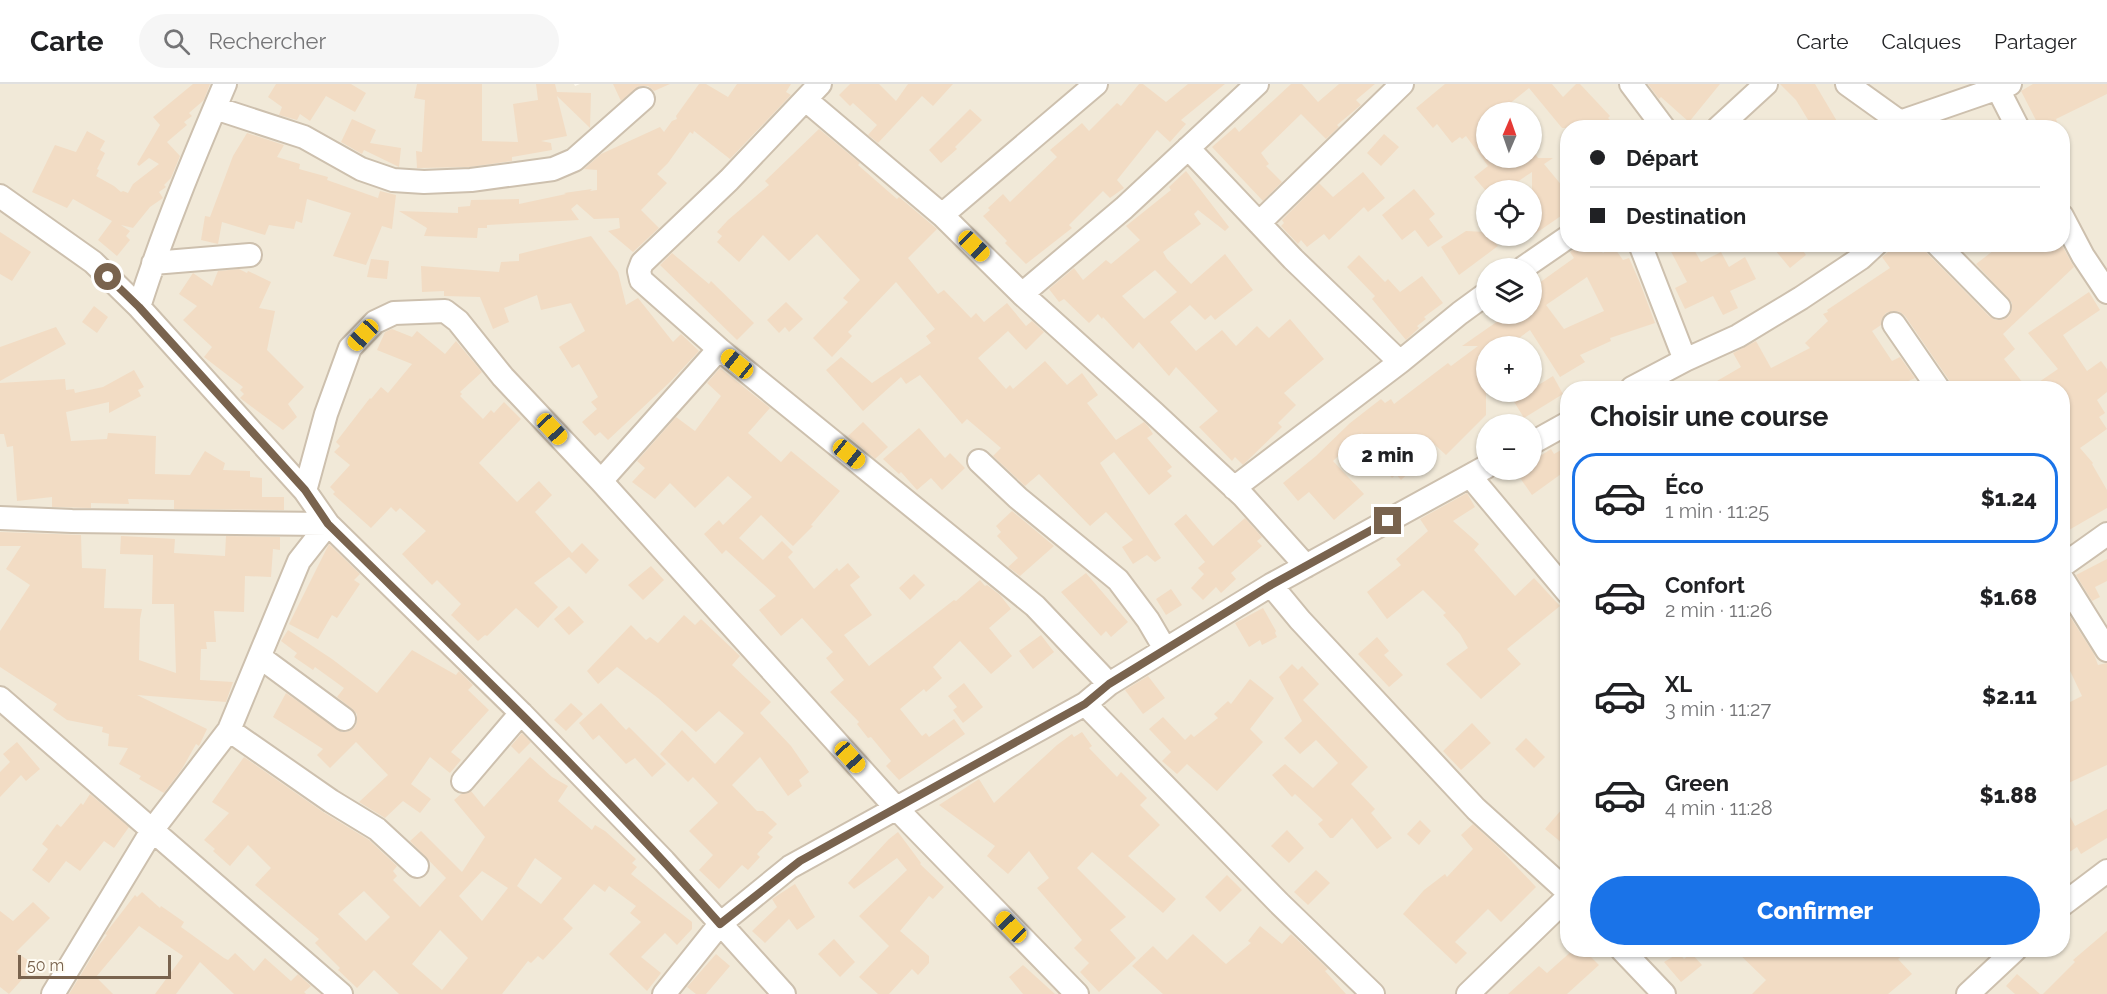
<!DOCTYPE html>
<html lang="fr">
<meta charset="utf-8">
<style>
:root{--surface:#fff;--page:#f6f6f6;--text:#202124;--muted:#757577;--line:#e0e0e0;--accent:#1a73e8}
body{margin:0;font-family:Raleway,sans-serif;background:var(--page);color:var(--text);height:100vh;display:flex;flex-direction:column;font-size:22px;white-space:nowrap}
*{box-sizing:border-box;margin:0}
p{font-size:20px;color:var(--muted)}
.icon{flex:none;width:33px;height:33px;fill:none;stroke:currentColor;stroke-width:2;stroke-linecap:round;stroke-linejoin:round}
.map{position:relative;flex:1;overflow:hidden}
.panel{position:absolute;left:1560px;top:297px;width:510px;height:576px;display:flex;flex-direction:column;background:var(--surface);border-radius:24px;box-shadow:0 2px 4px #0004}
.panel>*{flex:none}
.top-card{position:absolute;left:1560px;top:36px;width:510px;height:132px;border-radius:24px;box-shadow:0 2px 4px #0004;display:grid;align-content:center;height:132px;padding:0 30px;background:var(--surface)}
.needle{width:39px;rotate:2deg}
.fabs{position:absolute;left:1476px;top:18px;display:grid;gap:12px}
.fabs a{display:grid;place-items:center;width:66px;height:66px;border-radius:50%;background:var(--surface);box-shadow:0 2px 4px #0004;font-size:30px}
.scale{position:absolute;left:18px;bottom:15px;width:153px;box-sizing:border-box;padding-left:6px;border:3px solid #79634e;border-top:0;font-size:16px;line-height:21px;white-space:nowrap;color:#79634e;-webkit-text-stroke:4px #fffcf3;paint-order:stroke}
.end{position:absolute;width:27px;height:27px;margin:-14px;border:8px solid #79634e;background:#fff;box-shadow:0 0 0 3px #fff}
.from{border-radius:50%}
.bubble{position:absolute;height:42px;border-radius:21px;background:var(--surface);box-shadow:0 2px 4px #0004;font-size:20px;font-weight:800;line-height:42px;text-align:center}
.car{position:absolute;width:18px;height:36px;margin:-18px -9px;border-radius:8px;box-shadow:0 0 4px 2px #0007;background:linear-gradient(#f5c518 24%,#345 0 40%,#f5c518 0 76%,#345 0 86%,#f5c518 0)}
.top-card b{display:flex;align-items:center;gap:21px;height:57px;font-size:22px}
.top-card b+b{border-top:2px solid var(--line)}
.top-card i{width:15px;height:15px;background:var(--text)}
ul{padding:0;list-style:none}
li{display:flex;align-items:center;gap:18px;height:90px;margin:0 12px 9px;padding:0 18px;border:3px solid transparent;border-radius:24px}
li div{flex:1}
li b{display:block;font-size:22px}
li em{font-style:normal;font-weight:800}
li.selected{border-color:var(--accent)}
li>.icon{width:54px;height:54px;stroke-width:1.5}
h2{padding:0 30px;font-size:27px;line-height:72px}
.action{display:flex;gap:12px;margin-top:auto;padding:12px 30px}
.action a{flex:1;height:69px;border-radius:36px;background:var(--accent);color:#fff;font-size:24px;font-weight:800;line-height:69px;text-align:center}
header{display:flex;align-items:center;gap:36px;box-sizing:border-box;height:84px;padding:0 30px;background:var(--surface);border-bottom:2px solid var(--line)}
header strong{font-size:28px}
nav{display:flex;gap:33px;margin-inline-start:auto;font-size:21px}
.search{width:420px;height:54px;background:var(--page);display:flex;align-items:center;gap:15px;box-sizing:border-box;padding:0 21px;border-radius:33px;color:var(--muted);font-size:22px}
.map>svg:first-child{display:block}
.residential{fill:#f1e9d8;fill-rule:evenodd}
.building{fill:#f2dcc4;fill-rule:evenodd}
.lines{fill:none;stroke-linecap:round;stroke-linejoin:round}
.street-casing{stroke:#cdc0ae;stroke-width:26}
.street{stroke:#fff;stroke-width:22}
.route{stroke:#79634e;stroke-width:8}
</style>
<header>
<strong>Carte</strong>
<div class="search"><svg class="icon" aria-label="search" viewBox="0 0 24 24"><circle cx="10" cy="10" r="6"/><path d="M15 15l6 6"/></svg>Rechercher</div>
<nav><a>Carte</a><a>Calques</a><a>Partager</a></nav>
</header>
<div class="map">
<svg width="2107" height="910" viewBox="0 0 2107 910">
<rect width="100%" height="100%" fill="#fdf8ec"/>
<path class="residential" d="M0 0H574L575 2 580 0H2107V910H0ZM1486 28H1532V74H1486ZM1568 44H2062V160H1568ZM1486 106H1532V152H1486ZM1486 184H1532V230H1486ZM1486 262H1532V308H1486ZM1568 304H2062V866H1568ZM1486 340H1532V386H1486Z"/>
<path class="building" d="M193 0H210L204 16 189 29 192 32 184 38 187 41 167 58 180 72 171 94 164 101 166 103 159 108 163 114 150 123 133 144 121 141 130 147 126 152 130 156 117 172 98 156 112 137 73 115 67 124 32 108 55 61 76 68 87 47 105 57 100 66 105 69 97 85 99 86 96 92 114 102 121 108 123 107 128 109 133 100 159 80 149 74 139 82 137 80 160 41 153 33Z
M276 0H351L366 9 355 28 326 12 310 37 300 30 297 36 279 31 282 23 268 13Z
M417 0H482V57L518 58 513 20 538 16 536 0H555L557 8 591 9 590 44 557 12 567 52 541 57 551 59 552 66 512 73V77L470 83 417 84 416 67 422 68 425 16 414 14Z
M613 0H670L654 7 648 2H640L621 17Z
M699 0H706L728 13 737 0H791L786 8 791 11 730 75 694 47 693 50 690 48 668 79 657 90 667 99 641 126 659 144 633 168 608 147 620 144 619 134 594 135 577 120 571 125 579 136 487 141V144H478L477 154 424 152 427 144 399 127 458 129V123L470 122 471 116 519 115V120L566 110 564 109 592 105 590 107 597 106V86L584 85 601 70 660 43 664 48 672 37 677 35 676 32Z
M850 0H879L896 17 908 0H953L933 22 922 12 878 59 868 51 877 41 853 19 850 22 839 11Z
M1139 0H1143L1166 18 1188 0H1225L1181 36 1186 40 1170 58 1157 46 1117 96 1124 104 1110 114 1103 107 1069 141 1072 144 1026 180 1005 159 1007 157 983 132 990 126 988 124 1003 110 1010 118 1057 73 1050 66 1082 39 1089 47 1117 19 1121 22Z
M1291 0H1302L1318 18 1339 0H1375L1356 16 1361 21 1337 41 1339 43 1326 55 1301 30 1261 69 1269 80 1266 82 1282 98 1263 117 1212 63 1235 43 1239 48Z
M1445 0H1552L1563 13 1576 0H1580L1610 32 1608 34 1617 44H1562L1529 4 1499 28H1486V74H1532V65L1538 74H1553L1544 80 1568 109V127L1532 152V88L1505 106 1502 103 1497 106 1486 107 1474 93 1488 82 1466 52 1462 55 1460 53 1452 59 1437 40 1433 44 1416 24Z
M1648 0H1720L1689 38 1661 13 1659 15Z
M1780 0H1815L1841 44H1813L1796 16Z
M2033 0H2107V10L2056 35 2057 38 2047 44H2040L2021 7Z
M970 25 982 36 955 63 957 65 941 79 929 66Z
M352 35 376 46 370 59 401 64 399 83 364 66 362 70 341 58Z
M819 45 860 79 858 81 897 115 899 113 937 145 908 174 938 210 944 206 971 234 976 229 984 238 1007 219 1026 242 1032 237 1044 248 1026 266 1008 247 978 274 1006 305 1010 301 1013 305 1045 277 1067 301 1082 289 1098 311 1087 319 1116 356 1144 338 1148 342 1153 350 1147 354 1172 383 1167 387 1172 392 1149 411 1114 368 1100 379 1161 474 1155 478 1147 471 1133 480 1122 463 1133 456 1106 428 1090 442 1039 390 1025 402 993 372 1001 364 967 335 962 340 920 291 906 300 901 293 863 327 826 286 841 273 872 299 931 259 926 252 935 245 896 198 848 248 852 252 832 273 813 254 848 218 843 214 860 196 817 150 789 177 763 151 739 178 717 158 722 152 717 148 728 136 769 101 765 97Z
M247 49 284 61 277 73 300 80 299 85 328 93 327 96 378 114 380 107 396 111 392 145 382 142 366 181 333 172 351 129 307 115 302 139 296 137 294 145 269 141 265 151 222 138 218 160 201 156 205 132 210 133 233 72Z
M1384 50 1399 63 1381 82 1367 69Z
M1186 87 1229 143 1225 147 1198 126 1194 130 1201 140 1163 168 1167 175 1191 200 1225 170 1253 206 1215 236 1211 231 1205 236 1190 221 1170 238 1196 267 1222 246 1236 262 1257 242 1269 254 1290 235 1324 275 1284 309 1296 321 1278 339 1282 343 1243 381 1235 373 1232 377 1199 343 1218 327 1176 283 1169 292 1139 258 1133 265 1103 233 1102 235 1098 230 1089 239 1064 215 1059 218 1049 205 1074 184 1083 196 1106 176 1111 180 1140 156 1126 142 1171 106 1169 103ZM1155 186 1177 208 1144 235 1122 212Z
M1363 88 1385 114 1368 128 1364 123 1329 156 1324 150 1307 163 1301 156 1298 160 1281 142 1284 139 1282 136 1319 99 1333 113Z
M1414 105 1435 130 1429 135 1443 153 1428 163 1415 146 1402 156 1382 131Z
M1466 147 1486 148V152H1489L1498 162 1459 191 1441 163Z
M0 148 31 168 12 197 0 190Z
M591 152 618 188 626 221 638 214 673 258 681 250 699 267 670 298 608 356 600 348 595 352 582 338 597 325 591 318 598 313 579 280 572 284 559 263 585 247 571 219 541 226 537 211 504 224 509 238 493 245 480 213 444 212V207L422 208 421 182 499 188 501 178 519 177V170Z
M1667 160H1691L1701 178 1721 168 1729 183 1745 173 1756 195 1730 207 1738 224 1723 231 1713 212 1685 225 1675 204 1687 198Z
M1770 160H1798L1806 171 1790 184Z
M1898 160H1924L1927 169 1989 232 1996 236H2003L2009 232 2012 226V219L1976 180 2002 160H2061L2063 163 2074 183 2003 250 2015 265 2004 275 2027 304H1952L1949 296 1905 232 1900 228 1894 227 1886 229 1882 235 1881 241 1872 247 1892 277 1900 273 1915 294 1893 304H1705L1741 283 1733 269 1756 257 1771 284 1810 264 1805 259 1828 237 1823 230 1828 228 1827 226 1890 184 1882 173Z
M1580 161H1597L1603 169 1613 162 1623 176 1629 174 1640 199 1655 239 1610 254 1611 257 1580 271 1585 278 1560 293 1530 246 1508 262H1486V331L1446 371 1433 359 1407 379 1413 385 1401 396 1396 390 1392 394 1379 378 1382 375 1362 349 1333 377 1364 410 1334 436 1309 408 1298 417 1283 399 1316 372 1350 339 1381 315 1385 319 1391 315 1394 320 1448 279 1451 282 1478 262H1462L1508 230H1532V204L1574 174 1570 168ZM1587 193 1604 227 1564 245 1546 221Z
M672 169 709 200 711 197 754 239 737 256 660 181Z
M1359 171 1385 198 1388 195 1400 208 1422 192 1443 219 1424 233 1426 235 1417 242 1419 244 1406 256 1372 215 1375 212 1347 183Z
M371 175 389 177 387 195 367 193Z
M239 185 247 189 248 187 271 198 259 224 275 227 267 266 304 303 288 320 297 333 283 346 240 314 244 310 240 306 243 303 204 273 212 263 183 236 197 222 179 210 193 189 212 202 218 187Z
M2089 208 2100 226 2063 251 2087 287 2101 277 2107 285V308L2097 316 2105 329 2099 333 2107 345 2080 364 2093 379 2092 380 2107 406V424L2062 450V304H2030L2058 285 2028 249Z
M786 218 803 235 789 248 785 243 779 249 767 236Z
M94 222 108 233 97 249 82 238Z
M56 243 66 260 0 297V263Z
M392 245 412 253 417 247 445 270 456 257 482 288 460 308 462 310 460 312 483 335 491 326 494 329 504 318 521 335 479 379 517 418 539 397 552 411 535 428 572 469 582 459 599 476 586 490 569 473 534 499 558 523 538 544 516 524 487 552 485 551 478 557 451 531 461 520 437 496 432 501 402 470 426 447 400 424 396 428 391 423 371 444 333 410 335 408 330 403 350 381 334 368 340 362 336 358 370 314 371 315 381 303 388 309 412 280 377 266 385 248Z
M720 284 770 324 748 349 781 378 791 367 840 407 811 441 813 442 793 462 761 431 739 454 763 476 782 457 793 468 788 473 814 505 837 484 839 487 848 479 860 493 850 501 872 531 844 551 869 582 954 516 956 517 980 496 985 502 987 501 1000 511 1011 525 989 544 1012 572 991 590 960 557 933 583 942 594 926 608 924 605 900 625 922 652 926 649 929 653 954 635 965 650 899 696 886 682 891 677 871 653 868 654 857 640 859 638 830 608 844 596 826 574 833 568 802 534 781 552 759 526 776 512 726 466 722 470 704 450 719 436 723 441 752 413 728 392 695 424 670 399 655 415 632 398 645 384 637 377 676 333 695 347 721 312 707 299Z
M134 286 144 303 138 306 141 312 109 329V318L66 328 71 357 107 355 108 349 156 352 155 390 190 391 205 367 225 379 223 386 250 387V393L262 394V413H284V426L174 425V416L128 415 129 420 91 419V424L52 423V413L17 417 13 362 7 363 4 350H0V299L65 295 66 306 74 305 75 309 103 303Z
M1553 292 1563 310 1524 334 1513 316 1527 308H1532V305Z
M863 338 888 363 875 375 848 352Z
M919 344 945 374 950 369 965 384 942 406 931 394 917 406 901 388 899 390 883 375Z
M1568 362V385L1532 411 1518 391 1526 386H1532V381L1539 376 1537 374 1551 365 1554 370Z
M1467 409 1475 423 1453 437 1479 460 1474 466 1515 512 1534 494 1560 522 1507 565 1521 580 1481 615 1446 580 1468 564 1460 550 1443 531 1446 529 1423 506 1387 535 1367 508 1401 481 1396 475 1428 447 1420 435Z
M1012 427 1054 462 1020 492 1008 483 1018 474 997 452 1001 448 996 442Z
M1186 430 1213 462 1245 434 1262 453 1257 457 1262 462 1231 489 1236 495 1221 509 1216 503 1203 516 1191 504 1204 490 1198 484 1205 478 1174 440Z
M0 448 81 451 82 484 106 485 104 524 142 525 140 535 139 576 176 589 174 520H152L153 471 120 470 121 452 175 455 174 469 225 472 226 452 280 453V466L273 465 271 493 245 492 244 528 214 527 216 558H206L207 565H201L200 596 233 598 226 618 137 611 207 645 199 662 196 660 182 685 164 709 139 695 141 692 119 680 128 664 108 662 109 650 102 648 103 643 67 636 53 626 57 620 0 583V547L30 501 6 485 21 462H0Z
M329 460 360 490 354 496 360 500 337 534 332 531 318 555 289 540Z
M2107 475V497L2095 503 2100 513 2092 517 2076 491Z
M651 482 664 496 643 516 628 501Z
M1086 489 1128 538 1111 553 1106 547 1101 552 1061 508Z
M914 490 925 501 910 516 899 504Z
M1171 505 1182 521 1166 531 1156 515Z
M2062 520 2094 570 2098 581 2107 579V681L2062 702V648L2070 645 2062 632V622L2082 612 2062 570Z
M569 522 584 538 569 551 554 535Z
M1263 524 1276 547 1275 549 1277 553 1262 561 1260 556 1249 563 1235 539Z
M684 531 695 541 701 535 740 572 732 581 771 618 760 629 791 662 809 688 799 696 802 702 788 712 760 673 732 701 757 727H763L777 740 768 749 773 753 757 770 760 773 748 786 742 781 719 805 699 786 713 771 689 747 718 719 693 693 688 698 660 670 682 646 715 680 744 649 719 627 696 648 658 614 617 583 598 600 587 587 631 541 646 556 650 553 658 559Z
M288 546 332 575 377 609 412 566 456 591 459 587 473 601 468 606 489 626 451 668 461 676 450 689 430 673 411 700 431 715 420 729 403 717 385 734 359 718 388 691 356 658 330 684 317 671 323 665 273 633 286 609 342 648 350 647 355 643 357 637V630L352 625 337 613 344 604 315 583 313 586 294 573 297 569 281 557Z
M1041 551 1054 568 1033 585 1019 567Z
M1377 553 1389 567 1384 571 1403 591 1389 603 1358 570Z
M1292 580 1298 586 1302 582 1319 600 1303 616 1368 683 1351 700 1375 725 1371 729 1392 754 1377 765 1352 734 1333 754H1330L1318 740 1323 736 1295 710 1292 713 1272 691 1285 680 1313 704 1338 679 1316 656 1300 670 1284 654 1302 637 1279 593Z
M1148 592 1165 614 1143 630 1125 606Z
M1250 595 1274 614 1250 645 1263 658 1217 707 1187 680 1177 690 1162 677 1171 668 1149 645 1163 633 1185 656 1191 650 1194 653 1218 634 1214 630 1228 617 1231 620Z
M964 599 983 623 963 639 953 626 957 623 948 612Z
M571 619 583 630 566 647 554 636Z
M601 619 626 646 629 643 666 680 652 693 635 674 626 680 599 651 593 656 579 639Z
M1472 639 1491 659 1461 686 1443 667Z
M1082 648 1092 662 1089 664 1117 693 1121 688 1147 714 1140 721 1160 741 1128 772 1176 815 1163 829 1092 768 1077 784 1126 833 1110 846 1136 874 1099 908 1080 888 1089 879 1074 864 1082 856 1037 804 1049 794 1029 767 1008 790 987 772 995 762 939 721 979 695 994 719 1057 661 1072 650 1074 653Z
M522 649 531 658 519 670 511 662Z
M1526 654 1545 673 1534 684 1515 665Z
M17 658 40 685 26 697 21 691 0 713V688L10 678 3 670Z
M244 673 323 728 369 756 397 782 393 787 397 792 393 796 420 823 446 794 410 757 421 747 462 788 485 753 454 716 461 710 471 707 484 723 530 673 552 693 568 702 558 717 592 746 595 741 605 747 636 775 632 779 637 783 631 790 692 838V845L677 861 665 849 641 873 661 889 647 907 609 870 641 838 630 829 636 822 609 802 605 808 594 800 563 835 573 844 543 876 538 872 531 879 528 877 502 910H399L374 886 357 904 338 886 340 884 315 859 319 855 255 801 271 784 248 761 230 782 213 767 215 765 204 756 229 729 212 718ZM535 774 562 794 541 820 517 802ZM482 787 508 804 482 837 459 812ZM364 807 390 833 366 857 338 830ZM440 846 468 874 442 906 412 880Z
M90 710 129 743 114 764 104 757 80 787 66 777 49 799 32 786 48 765 42 760 57 740 61 743 81 719 83 721Z
M1568 718V764L1545 745Z
M2062 718 2075 742 2107 725V754L2081 770 2077 763 2062 773Z
M1420 736 1431 747 1419 761 1407 750Z
M1473 740 1498 763 1536 803 1501 838 1488 825 1455 858 1467 869 1456 880 1403 830 1424 806 1445 790 1447 793 1473 765 1461 751Z
M1287 746 1304 764 1289 779 1271 762Z
M898 748 921 779 920 780 944 803 933 815 929 812 900 847 929 872V879L918 891 912 885 889 910H878L859 893 889 862 859 832 907 786 897 774 854 805 848 799 889 755Z
M1316 786 1330 799 1308 821 1294 808Z
M1227 791 1242 806 1220 828 1205 813Z
M795 800 815 833 797 846 789 835 765 859 752 847 777 823 772 815Z
M142 808 160 824 161 822 184 838 181 843 224 874 228 876 235 869 254 887 265 874 291 897 298 890 311 902 304 908 306 910H234L200 878 176 910H155L183 872 139 842 96 893 113 910H69L99 861 107 851 105 850 135 811 137 813Z
M33 818 50 834 16 868 35 881 9 910 0 903V827L13 837Z
M1260 842 1282 860 1291 850 1328 885 1325 887 1346 910H1163L1132 882 1153 862 1167 876 1193 850 1226 880 1251 859 1248 857Z
M2107 847V910H2043L2075 878 2073 876Z
M834 855 855 878 840 893 818 870Z
M1573 866H1584L1599 881 1567 910H1508L1539 882 1547 889Z
M1735 866H1909L1898 875 1912 890 1888 910H1752L1766 896Z
M1679 869 1684 875 1691 869 1702 881 1681 898 1664 878Z
M716 870 730 882 706 910H696L687 903Z
M1023 881 1055 910H1023L1009 893Z
M2017 890 2040 910H2015L2006 902Z"/>
<g class="lines">
<defs>
<path id="street" d="M225 0C194 73 163 147 139 223L305 407 328 440 521 629 664 777 784 910
M1631 0 1664 44
M1847 0 1900 38 2010 0
M1998 5 2018 44
M806 16 942 131 1022 210 1154 329 1243 412 1306 482
M215 24 304 53 361 85 393 96 424 98 471 96 553 85 574 76 643 15
M1718 44 1766 0
M1188 64 1293 175 1400 278 1460 229 1486 210
M0 112 93 178 139 223
M942 131 1096 0
M2062 132 2083 172 2107 208
M1259 139 1402 0
M1640 160 1685 276
M1937 160 1999 223
M153 179 250 171
M1523 184 1568 153
M1022 210 1124 124 1257 0
M1894 240 1938 304
M719 265 1035 522 1109 600
M1632 304 1685 276 1738 252 1801 214 1861 174 1876 160
M1532 359 1568 339
M979 377 1018 414 1118 496 1148 536 1165 565
M1470 392 1568 509
M601 397 719 265 641 196 639 187 642 179 729 96 820 0
M1234 404 1400 278
M305 407 326 330 350 264 375 238 394 229 445 227 458 237 503 293 601 397 896 724 1077 910
M0 434 72 437 328 440
M2062 482 2107 450
M2062 494 2107 566
M1271 501 1300 536 1476 725 1568 808
M260 573 344 635
M0 614 341 910
M1085 620 1279 819 1373 910
M229 646 331 717 377 745 417 782
M463 697 521 629
M2062 821 2107 787
M1622 866 1664 910
M53 910 153 745 229 646 299 477 328 440
M664 910 720 840 790 783 1085 620 1109 600 1271 501 1486 383
M1468 910 1568 813
M1968 910 2015 866"/>
</defs>
<use href="#street" class="street-casing"/>
<use href="#street" class="street"/>
</g>
<g class="lines">
<path class="route" d="M108 193 139 223 305 406 328 440C461 571 597 700 720 840L800 777 1085 620 1109 600 1271 501 1388 437"/>
</g>
</svg>
<div class="fabs">
<a><svg class="needle" viewBox="-14 -14 28 28"><path d="M0-13l5 13h-10z" fill="#e53935"/><path d="M0 13l5-13h-10z" fill="#757577"/></svg></a>
<a><svg class="icon" aria-label="locate" viewBox="0 0 24 24"><circle cx="12" cy="12" r="6"/><path d="M12 2v4M12 18v4M2 12h4M18 12h4"/></svg></a>
<a><svg class="icon" aria-label="layers" viewBox="0 0 24 24"><path d="M12 4l9 5-9 5-9-5zM3 14l9 5 9-5"/></svg></a>
<a>+</a>
<a>−</a>
</div>
<div class="scale">50 m</div>
<i class="end from" style="left:108px;top:193px"></i>
<i class="end" style="left:1388px;top:437px"></i>
<div class="bubble" style="left:1338px;top:350px;width:99px">2 min</div>
<i class="car" style="left:974px;top:162px;rotate:134deg"></i>
<i class="car" style="left:363px;top:251px;rotate:223deg"></i>
<i class="car" style="left:737px;top:280px;rotate:309deg"></i>
<i class="car" style="left:552px;top:345px;rotate:137deg"></i>
<i class="car" style="left:849px;top:370px;rotate:129deg"></i>
<i class="car" style="left:850px;top:673px;rotate:138deg"></i>
<i class="car" style="left:1011px;top:843px;rotate:316deg"></i>
<div class="top-card">
<b><i class="from"></i>Départ</b>
<b><i></i>Destination</b>
</div>
<section class="panel">
<h2>Choisir une course</h2>
<ul>
<li class="selected"><svg class="icon" aria-label="car" viewBox="0 0 24 24"><path d="M5 17H2v-5l4-1 3-4h7l3 4 3 1v5h-3M9 17h6M6 11h13"/><circle cx="7" cy="17" r="2"/><circle cx="17" cy="17" r="2"/></svg><div><b>Éco</b><p>1 min · 11:25</p></div><em>$1.24</em></li>
<li><svg class="icon" aria-label="car" viewBox="0 0 24 24"><path d="M5 17H2v-5l4-1 3-4h7l3 4 3 1v5h-3M9 17h6M6 11h13"/><circle cx="7" cy="17" r="2"/><circle cx="17" cy="17" r="2"/></svg><div><b>Confort</b><p>2 min · 11:26</p></div><em>$1.68</em></li>
<li><svg class="icon" aria-label="car" viewBox="0 0 24 24"><path d="M5 17H2v-5l4-1 3-4h7l3 4 3 1v5h-3M9 17h6M6 11h13"/><circle cx="7" cy="17" r="2"/><circle cx="17" cy="17" r="2"/></svg><div><b>XL</b><p>3 min · 11:27</p></div><em>$2.11</em></li>
<li><svg class="icon" aria-label="car" viewBox="0 0 24 24"><path d="M5 17H2v-5l4-1 3-4h7l3 4 3 1v5h-3M9 17h6M6 11h13"/><circle cx="7" cy="17" r="2"/><circle cx="17" cy="17" r="2"/></svg><div><b>Green</b><p>4 min · 11:28</p></div><em>$1.88</em></li>
</ul>
<div class="action"><a>Confirmer</a></div>
</section>
</div>
